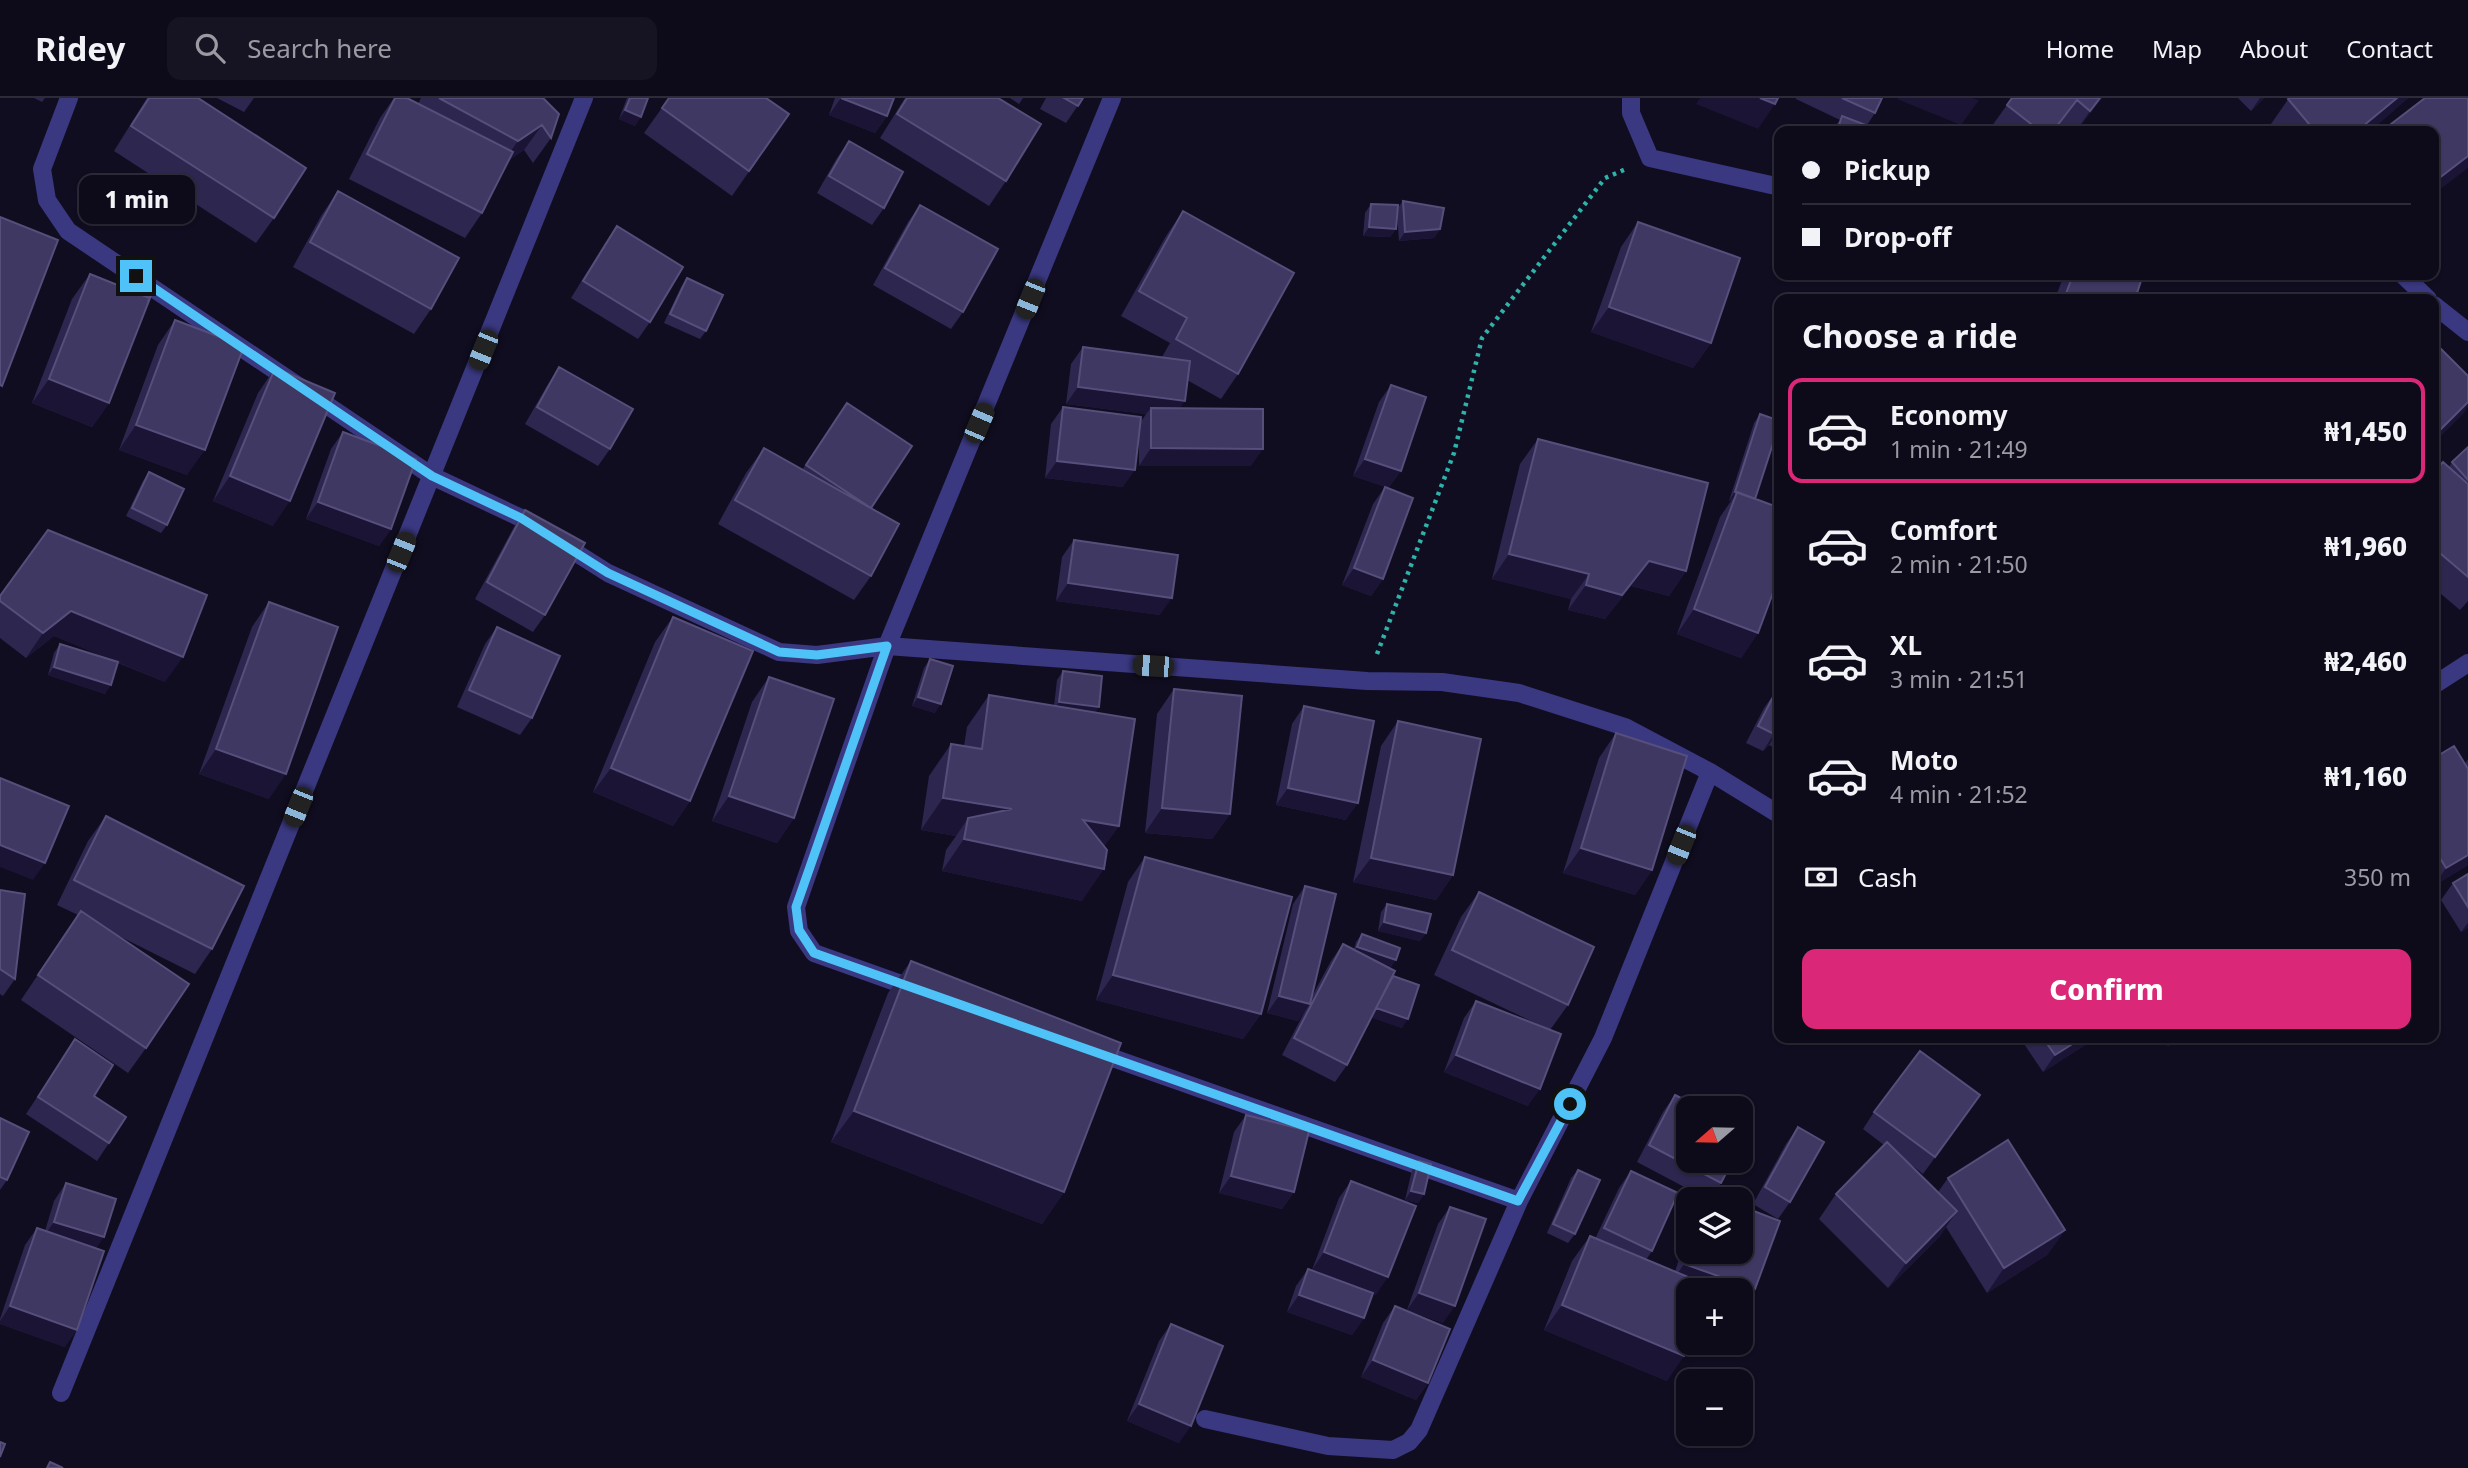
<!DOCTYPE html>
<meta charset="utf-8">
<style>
:root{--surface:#0d0a19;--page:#161322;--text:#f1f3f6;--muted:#9a9aa2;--line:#2d2b38;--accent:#db2777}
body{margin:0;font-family:"Noto Sans",sans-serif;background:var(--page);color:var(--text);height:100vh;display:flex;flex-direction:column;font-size:26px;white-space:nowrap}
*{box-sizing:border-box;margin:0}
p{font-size:23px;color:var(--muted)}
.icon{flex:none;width:38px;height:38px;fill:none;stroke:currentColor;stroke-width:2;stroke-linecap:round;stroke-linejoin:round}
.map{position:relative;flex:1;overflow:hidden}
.sheet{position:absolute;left:1774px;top:196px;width:665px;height:749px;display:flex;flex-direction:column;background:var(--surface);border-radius:14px;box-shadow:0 2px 5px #0004,0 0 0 2px var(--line)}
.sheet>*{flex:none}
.guide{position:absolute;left:1774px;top:28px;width:665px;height:154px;border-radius:14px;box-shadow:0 2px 5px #0004,0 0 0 2px var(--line);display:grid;align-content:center;height:154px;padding:0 28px;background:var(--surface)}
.needle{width:46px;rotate:250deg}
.tools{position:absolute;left:1676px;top:998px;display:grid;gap:14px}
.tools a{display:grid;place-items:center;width:77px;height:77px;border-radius:14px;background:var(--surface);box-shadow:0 2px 5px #0004,0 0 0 2px var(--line);font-size:35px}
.end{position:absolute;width:32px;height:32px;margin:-16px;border:9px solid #4fc3f7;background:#111;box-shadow:0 0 0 4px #111}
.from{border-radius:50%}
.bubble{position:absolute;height:49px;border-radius:14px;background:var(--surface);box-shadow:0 2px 5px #0004,0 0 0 2px var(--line);font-size:23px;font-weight:800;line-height:49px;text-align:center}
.car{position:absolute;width:21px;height:42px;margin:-21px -10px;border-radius:9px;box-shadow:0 0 5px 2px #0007;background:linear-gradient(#222 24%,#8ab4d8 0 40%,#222 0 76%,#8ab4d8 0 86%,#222 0)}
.guide b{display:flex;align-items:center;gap:24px;height:66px;font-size:26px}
.guide b+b{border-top:2px solid var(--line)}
.guide i{width:18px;height:18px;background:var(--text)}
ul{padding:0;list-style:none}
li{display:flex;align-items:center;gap:21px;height:105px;margin:0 14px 10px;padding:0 14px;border:4px solid transparent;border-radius:14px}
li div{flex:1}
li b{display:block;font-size:26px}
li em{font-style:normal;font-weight:800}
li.selected{border-color:var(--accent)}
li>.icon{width:63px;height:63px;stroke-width:1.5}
h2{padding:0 28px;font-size:32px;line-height:84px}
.pay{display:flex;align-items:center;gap:18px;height:77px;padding:0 28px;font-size:26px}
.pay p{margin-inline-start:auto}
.cta{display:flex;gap:14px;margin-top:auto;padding:14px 28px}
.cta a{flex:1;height:80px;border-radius:14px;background:var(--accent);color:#fff;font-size:28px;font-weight:800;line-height:80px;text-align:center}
header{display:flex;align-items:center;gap:42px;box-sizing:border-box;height:98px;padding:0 35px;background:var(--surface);border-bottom:2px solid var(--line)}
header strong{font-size:33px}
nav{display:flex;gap:38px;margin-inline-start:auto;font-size:24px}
.search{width:490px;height:63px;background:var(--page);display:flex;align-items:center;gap:18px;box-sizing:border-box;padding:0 24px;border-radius:14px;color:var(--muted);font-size:26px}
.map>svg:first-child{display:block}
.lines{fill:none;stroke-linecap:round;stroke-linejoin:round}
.path{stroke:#2eb3aa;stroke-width:4.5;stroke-dasharray:3.5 5;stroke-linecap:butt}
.minor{stroke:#3a3880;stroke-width:18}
.wall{fill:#2d264f}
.shaded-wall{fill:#1b1435}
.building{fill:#3f3862;stroke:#564f7b;stroke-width:2}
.route{stroke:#4fc3f7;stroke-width:9}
</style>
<header>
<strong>Ridey</strong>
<div class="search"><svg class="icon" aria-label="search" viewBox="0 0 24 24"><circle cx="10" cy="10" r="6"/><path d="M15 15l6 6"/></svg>Search here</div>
<nav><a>Home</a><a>Map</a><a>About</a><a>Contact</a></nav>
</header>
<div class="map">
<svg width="2468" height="1370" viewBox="0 0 2468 1370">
<rect width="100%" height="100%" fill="#110d21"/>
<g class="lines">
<path class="path" d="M1377 556 1454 355 1482 240 1605 80 1626 71"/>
<path class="minor" d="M69 0 42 71 47 102 68 133 432 378 521 420 608 475 779 554 817 557 887 548 1367 583 1442 584 1519 595 1625 629 1710 674 1780 717
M1631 0V15L1650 60 1780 89
M2403 177 2428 201
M2434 207 2468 234
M2434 587 2468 565
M918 892 814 855 799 833 796 809 887 548 1112 0
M1093 953 1519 1103
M61 1295 584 0
M1205 1321 1328 1348 1393 1352 1409 1344 1419 1332 1519 1103 1603 940 1710 674"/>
</g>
<path class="wall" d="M34 0H45L42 4Z
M147 0H198L274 120 256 145 114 53Z
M217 0H254L244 14Z
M394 0H407L418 6 421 0H543L551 40 533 65 524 52 509 62 482 115 465 140 349 81 380 20Z
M627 0H648L635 28 619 21Z
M669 0 789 16 732 98 644 35Z
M835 0H894L887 18 875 35 829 17Z
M905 0H998L1006 83 989 108 880 40Z
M1010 0H1023L1019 6Z
M1046 0H1083L1066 25 1040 11Z
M1796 0H1882L1875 15 1867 27 1869 33H1834L1836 27 1840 22 1796 1Z
M2012 0H2102L2076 33H2067L2059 27 2054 33H1991L1989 32Z
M2238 0H2264L2251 13Z
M2289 0H2408L2370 33H2277L2271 26Z
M849 43 884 110 872 127 817 95 837 60Z
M338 93 431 211 414 236 293 169 321 118Z
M1403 103 1440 131 1434 140 1399 143 1397 115 1396 131 1390 139 1363 138 1365 115 1371 106 1397 111Z
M920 107 963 214 951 231 873 187 908 124Z
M1183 113 1238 276 1221 301 1187 282 1179 310 1251 368H1139V340L1123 389 1045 380 1051 326 1063 309 1140 325 1146 316 1066 306 1071 266 1083 249 1162 259 1170 245 1121 218 1166 138Z
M1638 124 1711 245 1693 270 1591 234 1621 149Z
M617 128 650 224 638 241 571 200 605 145Z
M90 176 129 192 135 181 109 305 92 329 32 305 72 201Z
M2064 177H2143L2135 201H2055Z
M687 180 706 233 700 241 664 225 681 189Z
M175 222 187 377 119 352 158 247Z
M559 269 610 351 598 368 525 326 548 286Z
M275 270 273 428 213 403 258 295Z
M1391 287 1389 390 1353 378 1379 304Z
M847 305 871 410V478L854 502 718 426 746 375 764 350 802 372Z
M1760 316 1755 401 1758 535 1741 560 1677 536 1720 419 1731 403H1729L1754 325Z
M343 334 391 431 379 448 306 421 331 351Z
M1538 341 1686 473 1669 498 1631 488 1605 521 1568 512 1571 501 1492 481 1520 366Z
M2468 349V503L2460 512 2434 490V374L2449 369 2452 364Z
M149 374 167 427 161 435 126 418 143 383Z
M1385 389 1383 481 1371 498 1342 487 1373 406Z
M525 412 545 517 533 534 475 501 514 429Z
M1074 442 1160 517 1056 503 1062 459Z
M0 498 165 584 118 565 105 596 48 577 54 555 60 546 117 564 54 538 26 560 0 540Z
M269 504V701L199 676 252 529Z
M673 519 690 703 673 728 593 694 655 544Z
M497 529 532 620 520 637 457 609 485 546Z
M930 561 935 615 912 608 924 570Z
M1780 568V591L1772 589Z
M1063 573 1095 614 1119 728 1104 748 1082 803 942 773 946 752 956 738 921 732 929 678 951 646 964 648 967 629 989 597 1054 608 1057 582Z
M769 579 794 720 777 745 712 723 752 604Z
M1174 591 1230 716 1212 741 1145 735 1157 616Z
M1776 593 1780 595V653L1769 647 1763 653 1746 645 1764 610Z
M1304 608 1346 722 1276 707 1292 626Z
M1398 623 1453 777 1436 802 1353 784 1381 648Z
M1616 635 1652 772 1635 797 1563 775 1599 660Z
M2434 660 2465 666 2468 661V767L2435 787Z
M106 718 212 851 195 876 113 835 146 950 128 975 21 902 78 817 57 807 88 743Z
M1145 759 1261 916 1243 941 1096 902 1128 784Z
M2468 776V830L2461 834 2441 802 2453 785Z
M1305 788 1310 902 1331 863 1343 846 1354 851 1356 844 1362 836 1390 870 1393 878 1402 930 1371 919 1347 967 1335 984 1282 957 1306 911 1298 923 1267 915 1293 806Z
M0 792 15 881 3 898 0 896Z
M1479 794 1568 907 1550 932 1528 1008 1444 974 1464 920 1476 903 1550 932 1434 877 1461 819Z
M1387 806 1426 835 1420 843 1378 833 1381 814Z
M911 863 1064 1094 1042 1126 831 1044 888 895Z
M2020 940H2096L2043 974Z
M2162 940H2179L2168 948Z
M75 941 109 1045 97 1063 26 1016Z
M1675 997 1721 1085 1710 1101H1707L1637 1064 1663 1014Z
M1874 1014H1968L1923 1076 1909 1065 1938 1094 1948 1080 2065 1132 2047 1157 1987 1195 1946 1129 1940 1138 1888 1190 1819 1121 1836 1096 1884 1047 1863 1031Z
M1246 1017 1294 1094 1282 1111 1219 1095 1234 1034Z
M0 1020 7 1082 0 1092Z
M1798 1029 1790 1104 1778 1121 1753 1106 1786 1046Z
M1419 1063 1424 1096 1418 1105 1405 1102 1412 1072Z
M1578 1072 1575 1136 1568 1145 1547 1135 1571 1080Z
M1631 1073 1652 1153 1646 1162 1675 1174 1689 1128V1153H1741V1122L1742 1124 1751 1112 1755 1191 1743 1208 1741 1192H1689L1667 1283 1544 1232 1572 1163 1590 1138 1595 1141 1619 1090Z
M1351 1083 1376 1197 1373 1195 1364 1220 1352 1237 1287 1214 1296 1188 1308 1171 1351 1187 1312 1172 1339 1100Z
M66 1085 96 1151 65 1249 0 1226V1221L25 1147 37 1130 45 1133 54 1103Z
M1450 1109 1443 1225 1407 1212 1438 1126Z
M1395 1208 1428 1285 1416 1302 1361 1279 1383 1225Z
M1171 1226 1179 1345 1127 1323 1159 1243Z"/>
<path class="shaded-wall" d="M841 0 887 18 875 35 829 17Z
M1700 0H1760L1775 6 1758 31 1696 6Z
M1898 0H1972L1979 2 1961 27 1897 1Z
M2100 0H2102L2076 33 2090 13Z
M2260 0H2264L2251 13Z
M2397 0H2408L2370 33H2357Z
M625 12 641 19 635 28 619 21Z
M542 27 524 52 500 68 518 43Z
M2468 58V70L2434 96V84Z
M1369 129 1396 131 1390 139 1363 138Z
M1440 131 1434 140 1399 143 1405 134Z
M1609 209 1711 245 1693 270 1591 234Z
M49 281 109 305 92 329 32 305Z
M1078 289 1185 303 1173 320 1151 310 1146 316 1066 306Z
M2468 304V309L2463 316 2434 345V338Z
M136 327 205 352 187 377 119 352Z
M1151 350 1263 351 1251 368H1139Z
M1365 361 1401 373 1389 390 1353 378Z
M1057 363 1135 372 1123 389 1045 380Z
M230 378 290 403 273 428 213 403Z
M1735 394 1737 395 1731 403H1729Z
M318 404 391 431 379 448 306 421Z
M1509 456 1589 476 1571 501 1492 481Z
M1649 463 1686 473 1669 498 1631 488 1605 521 1568 512 1586 487Z
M1354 470 1383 481 1371 498 1342 487Z
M1068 485 1172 500 1160 517 1056 503Z
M1694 511 1758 535 1741 560 1677 536Z
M71 513 183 559 165 584 54 538 26 560 43 535Z
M54 569 111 587 105 596 48 577Z
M1780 578V591L1772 589Z
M918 599 941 606 935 615 912 608Z
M1059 604 1099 609 1093 618 1053 612Z
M1780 631 1769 647 1763 653 1774 636Z
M216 651 286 676 269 701 199 676Z
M611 670 690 703 673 728 593 694Z
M1288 690 1358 705 1346 722 1276 707Z
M729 698 794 720 777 745 712 723Z
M943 700 1012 711 968 720 956 738 921 732Z
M1162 710 1230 716 1212 741 1145 735Z
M1083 722 1119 728 1096 760Z
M964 741 1104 771 1082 803 942 773Z
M0 747 45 765 33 782 0 769Z
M1581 750 1652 772 1635 797 1563 775Z
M2468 757V767L2435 787 2446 770Z
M1371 760 1453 777 1436 802 1353 784Z
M1384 824 1426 835 1420 843 1378 833Z
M2468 825V830L2461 834Z
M1357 849 1396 862 1390 871 1351 857Z
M1113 877 1261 916 1243 941 1096 902Z
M1279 898 1310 906 1298 923 1267 915Z
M1375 910 1408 921 1402 930 1369 919Z
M2082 940H2096L2043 974 2055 957Z
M2174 940H2179L2168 948Z
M1456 957 1540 991 1528 1008 1444 974Z
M854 1013 1064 1094 1042 1126 831 1044Z
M1231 1078 1294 1094 1282 1111 1219 1095Z
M1411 1093 1424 1096 1418 1105 1405 1102Z
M1957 1113 1940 1138 1888 1190 1906 1165Z
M54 1124 104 1139 92 1157 42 1141Z
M2065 1132 2047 1157 1987 1195 2004 1170Z
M1324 1154 1388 1179 1376 1197 1312 1172Z
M1684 1166 1755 1191 1743 1208 1741 1207V1192H1696L1672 1184Z
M1419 1195 1455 1208 1443 1225 1407 1212Z
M1299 1197 1364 1220 1352 1237 1287 1214Z
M1562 1207 1684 1258 1667 1283 1544 1232Z
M10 1208 77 1232 65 1249 0 1226V1223Z
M1373 1262 1428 1285 1416 1302 1361 1279Z
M1139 1306 1191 1328 1179 1345 1127 1323Z"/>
<path class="building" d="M149 0H198L306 70 274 120 131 28Z
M395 0H407L513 54 482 115 367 56Z
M439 0H543L559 16 551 40 542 27 518 43Z
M630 0H648L641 19 625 12Z
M669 0H766L789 16 749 73 662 10Z
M841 0H894L887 18Z
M907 0H998L1041 26 1006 83 897 16Z
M1064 0H1083L1078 8Z
M1760 0H1778L1775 6Z
M1842 0H1882L1875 15Z
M2012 0H2100L2090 13 2077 2 2053 33H2040L2007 7Z
M2289 0H2397L2357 33H2315L2288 1Z
M2425 0H2468V58L2434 84V33H2382Z
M1842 18 1871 29 1869 33H1837Z
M849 43 903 74 884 110 829 78Z
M338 93 459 160 431 211 310 144Z
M1403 103 1444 110 1440 131 1405 134Z
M1371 106 1398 107 1396 131 1369 129Z
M920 107 998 151 963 214 885 170Z
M1183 113 1294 175 1238 276 1176 241 1187 220 1139 193Z
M0 119 58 142 2 288 0 287Z
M1638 124 1740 160 1711 245 1609 209Z
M617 128 683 169 650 224 583 183Z
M90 176 150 200 109 305 49 281Z
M2073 177H2143L2135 201H2064Z
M687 180 723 197 706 233 670 216Z
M135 181 154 190 148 204 150 200 131 193Z
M175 222 244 248 205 352 136 327Z
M2434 244 2468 278V304L2434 338Z
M1083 249 1190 263 1185 303 1078 289Z
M559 269 633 311 610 351 537 309Z
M275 270 335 295 290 403 230 378Z
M1391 287 1426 299 1401 373 1365 361Z
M847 305 912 348 871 410 806 367Z
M1063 309 1141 319 1135 372 1057 363Z
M1151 310 1263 311V351L1151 350Z
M1760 316 1780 323V324L1755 401 1735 394Z
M343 334 416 361 391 431 318 404Z
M1538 341 1708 385 1686 473 1649 463 1622 497 1586 487 1589 476 1509 456Z
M2468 349V382L2452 364Z
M764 350 899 426 871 478 735 402Z
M2443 364 2468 386V479L2434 450V374Z
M149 374 184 391 167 427 132 410Z
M1385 389 1413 400 1383 481 1354 470Z
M1737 394 1780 410V476L1758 535 1694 511Z
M525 412 585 445 545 517 487 484Z
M48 432 207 497 183 559 71 513 43 535 0 503V498Z
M1074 442 1178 457 1172 500 1068 485Z
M269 504 338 529 286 676 216 651Z
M673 519 753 553 690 703 611 670Z
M497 529 560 558 532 620 469 592Z
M60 546 118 564 111 587 54 569Z
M930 561 953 568 941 606 918 599Z
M1063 573 1102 578 1099 609 1059 604Z
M769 579 834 601 794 720 729 698Z
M1174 591 1242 598 1230 716 1162 710Z
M1776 593 1780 595V631L1774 636 1758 628Z
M989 597 1135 621 1119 728 1083 722 1107 752 1104 771 964 741 968 720 1012 711 943 700 951 646 982 651Z
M1304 608 1374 623 1358 705 1288 690Z
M1398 623 1481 641 1453 777 1371 760Z
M1616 635 1687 658 1652 772 1581 750Z
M2454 648 2468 671V757L2446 770 2434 750V660Z
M0 680 69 708 45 765 0 747Z
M106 718 244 788 212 851 74 782Z
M1145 759 1292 799 1261 916 1113 877Z
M2468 776V809L2453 785Z
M1305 788 1336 796 1310 906 1279 898Z
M0 792 25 796 15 881 0 871Z
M1479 794 1594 849 1568 907 1452 852Z
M1387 806 1431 816 1426 835 1384 824Z
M81 813 189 886 146 950 38 877Z
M1362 836 1400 850 1396 862 1357 849Z
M1343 846 1395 873 1347 967 1294 940Z
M911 863 1121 945 1064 1094 854 1013Z
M1393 878 1419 887 1408 921 1376 910Z
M1476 903 1561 936 1540 991 1456 957Z
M2043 940H2082L2055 957Z
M75 941 113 967 94 998 126 1019 109 1045 38 999Z
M1920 953 1980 997 1935 1059 1874 1014Z
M1675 997 1701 1010H1689V1062H1733L1721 1085 1649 1047Z
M1246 1017 1309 1033 1294 1094 1231 1078Z
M0 1020 29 1034 7 1082 0 1079Z
M1798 1029 1824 1044 1790 1104 1765 1089Z
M1741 1031 1747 1034 1741 1046Z
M2008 1042 2065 1132 2004 1170 1948 1080Z
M1887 1044 1957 1113 1906 1165 1836 1096Z
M1419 1063 1431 1066 1424 1096 1411 1093Z
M1578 1072 1600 1082 1575 1136 1553 1126Z
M1631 1073 1678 1095 1652 1153 1604 1130Z
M1351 1083 1416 1108 1388 1179 1324 1154Z
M66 1085 116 1101 104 1139 54 1124Z
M1450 1109 1486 1121 1455 1208 1419 1195Z
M1751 1112 1780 1123 1755 1191 1684 1166 1689 1150V1153H1734L1732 1162 1735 1153H1741V1137Z
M37 1130 104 1153 77 1232 10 1208Z
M1590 1138 1712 1189 1711 1192H1689V1244L1684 1258 1562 1207Z
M1308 1171 1373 1195 1364 1220 1299 1197Z
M1395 1208 1450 1231 1428 1285 1373 1262Z
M1171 1226 1223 1248 1191 1328 1139 1306Z
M0 1344 5 1346 0 1359Z
M50 1364 63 1370H47Z"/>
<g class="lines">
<path class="route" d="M136 178 432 378 521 420 608 475 779 554 817 557 887 548 796 809 799 832 814 855 1518 1103 1570 1006"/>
</g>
</svg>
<div class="tools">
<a><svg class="needle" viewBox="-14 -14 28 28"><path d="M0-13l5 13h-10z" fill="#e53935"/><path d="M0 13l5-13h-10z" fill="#9a9aa2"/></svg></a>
<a><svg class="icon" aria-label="layers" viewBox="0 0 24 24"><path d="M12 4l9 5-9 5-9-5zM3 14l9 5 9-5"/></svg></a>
<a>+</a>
<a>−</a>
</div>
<i class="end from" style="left:1570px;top:1006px"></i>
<i class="end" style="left:136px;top:178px"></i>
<div class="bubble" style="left:79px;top:77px;width:116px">1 min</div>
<i class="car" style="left:1030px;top:201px;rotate:202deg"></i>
<i class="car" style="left:483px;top:252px;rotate:202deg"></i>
<i class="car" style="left:979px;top:325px;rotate:23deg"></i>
<i class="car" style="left:401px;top:454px;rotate:22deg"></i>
<i class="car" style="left:1153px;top:568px;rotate:274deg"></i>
<i class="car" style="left:298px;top:709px;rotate:202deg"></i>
<i class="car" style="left:1681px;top:747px;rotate:202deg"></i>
<div class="guide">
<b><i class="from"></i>Pickup</b>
<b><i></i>Drop-off</b>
</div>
<section class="sheet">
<h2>Choose a ride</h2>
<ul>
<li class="selected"><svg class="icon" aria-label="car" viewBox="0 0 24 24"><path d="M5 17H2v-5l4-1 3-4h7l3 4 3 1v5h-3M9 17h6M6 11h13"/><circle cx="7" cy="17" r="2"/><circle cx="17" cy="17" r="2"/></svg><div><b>Economy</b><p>1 min · 21:49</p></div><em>₦1,450</em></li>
<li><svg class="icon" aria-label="car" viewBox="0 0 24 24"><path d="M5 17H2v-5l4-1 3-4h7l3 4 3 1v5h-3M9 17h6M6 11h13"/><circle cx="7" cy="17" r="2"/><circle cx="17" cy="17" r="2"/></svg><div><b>Comfort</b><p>2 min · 21:50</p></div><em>₦1,960</em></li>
<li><svg class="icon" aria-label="car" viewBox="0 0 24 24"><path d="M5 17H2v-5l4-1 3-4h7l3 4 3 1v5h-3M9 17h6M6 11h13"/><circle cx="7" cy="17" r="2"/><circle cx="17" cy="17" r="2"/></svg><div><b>XL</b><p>3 min · 21:51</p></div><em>₦2,460</em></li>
<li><svg class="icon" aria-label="car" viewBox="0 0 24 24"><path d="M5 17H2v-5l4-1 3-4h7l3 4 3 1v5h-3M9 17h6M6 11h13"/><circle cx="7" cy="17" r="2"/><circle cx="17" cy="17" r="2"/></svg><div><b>Moto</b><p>4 min · 21:52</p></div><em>₦1,160</em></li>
</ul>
<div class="pay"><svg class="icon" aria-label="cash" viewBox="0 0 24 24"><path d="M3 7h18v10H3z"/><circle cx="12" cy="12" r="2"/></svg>Cash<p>350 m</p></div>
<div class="cta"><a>Confirm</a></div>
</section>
</div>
